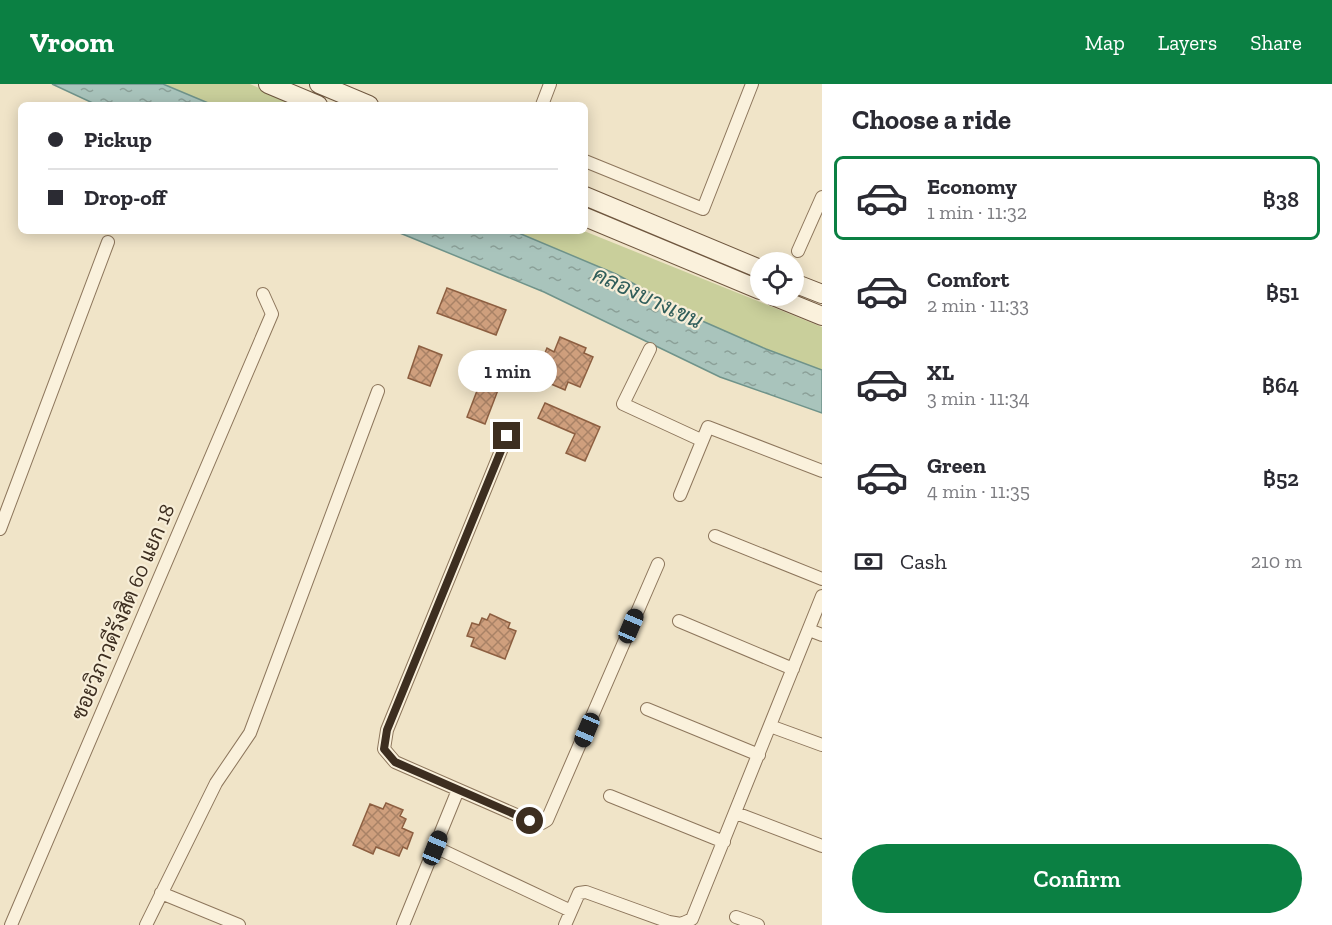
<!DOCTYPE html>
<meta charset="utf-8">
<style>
:root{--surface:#fff;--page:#f7f7f7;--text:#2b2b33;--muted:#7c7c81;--line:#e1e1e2;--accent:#0b8043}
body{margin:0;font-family:"Zilla Slab",Sarabun,serif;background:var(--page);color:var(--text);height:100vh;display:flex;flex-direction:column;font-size:22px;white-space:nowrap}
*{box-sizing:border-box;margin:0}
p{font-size:20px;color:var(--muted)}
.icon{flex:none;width:33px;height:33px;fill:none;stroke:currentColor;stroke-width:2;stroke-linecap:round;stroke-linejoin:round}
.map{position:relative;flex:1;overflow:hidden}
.side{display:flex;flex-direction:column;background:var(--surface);width:510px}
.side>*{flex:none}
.hud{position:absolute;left:18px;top:18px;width:570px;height:132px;border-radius:9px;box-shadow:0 3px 15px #0003;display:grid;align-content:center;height:132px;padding:0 30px;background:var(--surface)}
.fabs{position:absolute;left:750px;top:168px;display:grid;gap:12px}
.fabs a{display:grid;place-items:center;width:54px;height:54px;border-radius:50%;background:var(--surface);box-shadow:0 3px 15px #0003;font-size:30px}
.end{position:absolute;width:27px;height:27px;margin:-14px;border:8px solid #3d2e20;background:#fff;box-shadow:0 0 0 3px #fff}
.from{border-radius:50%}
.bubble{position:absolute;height:42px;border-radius:21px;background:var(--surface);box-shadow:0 3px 15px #0003;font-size:20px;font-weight:600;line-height:42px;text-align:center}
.car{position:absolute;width:18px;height:36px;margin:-18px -9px;border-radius:8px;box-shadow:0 0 4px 2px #0007;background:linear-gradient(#222 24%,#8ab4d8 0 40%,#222 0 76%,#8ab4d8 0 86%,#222 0)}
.hud b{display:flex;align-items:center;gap:21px;height:57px;font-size:22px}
.hud b+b{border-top:2px solid var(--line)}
.hud i{width:15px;height:15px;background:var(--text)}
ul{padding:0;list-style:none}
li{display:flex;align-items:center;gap:18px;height:84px;margin:0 12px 9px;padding:0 18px;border:3px solid transparent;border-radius:9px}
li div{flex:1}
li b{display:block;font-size:22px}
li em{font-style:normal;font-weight:600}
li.on{border-color:var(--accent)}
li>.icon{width:54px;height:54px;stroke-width:1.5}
h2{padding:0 30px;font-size:27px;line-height:72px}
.pay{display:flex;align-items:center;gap:15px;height:66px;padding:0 30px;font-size:22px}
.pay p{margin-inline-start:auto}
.primary-button{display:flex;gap:12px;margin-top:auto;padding:12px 30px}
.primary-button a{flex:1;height:69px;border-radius:36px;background:var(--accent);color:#fff;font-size:24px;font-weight:600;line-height:69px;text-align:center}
header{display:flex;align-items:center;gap:36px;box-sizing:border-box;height:84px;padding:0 30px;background:var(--accent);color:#fff}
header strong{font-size:28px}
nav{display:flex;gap:33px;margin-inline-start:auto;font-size:21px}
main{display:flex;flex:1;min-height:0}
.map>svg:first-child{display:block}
.green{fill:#c9cf9b}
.water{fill:url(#water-ripples);stroke:#6f938a;stroke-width:1.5}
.building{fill:url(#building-cross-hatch);stroke:#8d5f41;stroke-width:1.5}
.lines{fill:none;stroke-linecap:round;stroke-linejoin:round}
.minor-casing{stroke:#8d765c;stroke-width:14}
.secondary-casing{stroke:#6f573f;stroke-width:20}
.minor{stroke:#faf1dc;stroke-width:12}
.secondary{stroke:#faf1dc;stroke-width:18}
.route{stroke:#3d2e20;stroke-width:8}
.labels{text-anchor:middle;stroke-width:4.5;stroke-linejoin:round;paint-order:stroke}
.street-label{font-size:21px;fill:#3d2e20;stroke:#f7eed8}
.water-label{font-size:22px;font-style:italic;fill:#2f5d5a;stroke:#f7eed8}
</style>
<header>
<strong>Vroom</strong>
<nav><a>Map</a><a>Layers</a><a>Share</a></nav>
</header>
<main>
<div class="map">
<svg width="822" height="841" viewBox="0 0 822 841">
<defs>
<pattern id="water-ripples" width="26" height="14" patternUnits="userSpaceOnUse" patternTransform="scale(1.5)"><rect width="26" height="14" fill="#a9c4bc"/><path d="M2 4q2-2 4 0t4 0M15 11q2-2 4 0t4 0" fill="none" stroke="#8ba098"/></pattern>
<pattern id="building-cross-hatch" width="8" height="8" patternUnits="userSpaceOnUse" patternTransform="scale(1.5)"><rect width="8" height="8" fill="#cf9f7d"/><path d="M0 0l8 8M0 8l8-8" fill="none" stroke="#a98266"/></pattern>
</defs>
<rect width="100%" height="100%" fill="#f0e4c8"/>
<path class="green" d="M163 0H250L297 21H213Z
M514 147H584L822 243V286L766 265 700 236 616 190Z"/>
<path class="water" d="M52 0H163L213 21H97Z
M395 147H514L616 190 700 236 766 265 822 286V329L720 293 544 208Z"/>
<path class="building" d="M447 204 506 226 496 251 437 229Z
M560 253 586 264 584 269 593 273 580 303 568 298 565 306 544 297 548 287 539 283 547 264 554 268Z
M419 262 442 271 430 302 408 294Z
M480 299 498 306 485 340 467 333Z
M545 319 600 343 585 377 566 369 575 350 538 334Z
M490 530 510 539 508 544 516 547 505 575 471 562 474 554 467 552 472 539 479 541 482 534 487 536Z
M386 719 403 726 400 732 406 735 402 744 413 749 407 765 403 763 399 772 376 763 373 770 353 761 370 720 383 725Z"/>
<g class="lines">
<defs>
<path id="minor" d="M542 21 550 0
M585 77 703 125 752 0
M798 167 822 113
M650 265 623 320 701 356
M507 352 387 646 384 665 395 678 530 737 542 739 547 736 658 480
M680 411 708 343 822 387
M0 445 108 158
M715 452 822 495
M679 537 793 585
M809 546 822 551
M647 625 759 671
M770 642 822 661
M610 712 724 758
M736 729 822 762
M435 763 571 827
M161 809 239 841
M736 833 758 841
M11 841 272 230 263 210
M146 841 216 699 250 649 378 307
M403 841 458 706
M565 841 579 809 586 808 669 838 681 840 692 835 822 512"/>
<path id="secondary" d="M268 0 318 21
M319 0 369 21
M585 112 760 185
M585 133 760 206
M794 199 822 210
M773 212 822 232"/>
</defs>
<use href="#minor" class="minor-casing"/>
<use href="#secondary" class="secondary-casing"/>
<use href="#minor" class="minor"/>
<use href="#secondary" class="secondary"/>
</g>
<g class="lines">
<path class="route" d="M507 352 387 646 384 665 395 678 530 737"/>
</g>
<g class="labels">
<g class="street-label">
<text transform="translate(123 528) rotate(-67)" y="7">ซอยวิภาวดีรังสิต 60 แยก 18</text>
</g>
<g class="water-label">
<text transform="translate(648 213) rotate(25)" y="8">คลองบางเขน</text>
</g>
</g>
</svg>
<div class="fabs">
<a><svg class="icon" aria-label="locate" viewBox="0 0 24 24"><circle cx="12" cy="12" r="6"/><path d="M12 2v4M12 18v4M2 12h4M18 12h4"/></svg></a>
</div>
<i class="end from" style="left:530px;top:737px"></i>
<i class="end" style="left:507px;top:352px"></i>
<div class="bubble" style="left:458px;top:266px;width:99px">1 min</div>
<i class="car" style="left:631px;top:542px;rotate:23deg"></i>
<i class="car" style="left:587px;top:646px;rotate:203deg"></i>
<i class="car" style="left:435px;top:764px;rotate:22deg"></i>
<div class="hud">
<b><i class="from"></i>Pickup</b>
<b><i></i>Drop-off</b>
</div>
</div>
<section class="side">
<h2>Choose a ride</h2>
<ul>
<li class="on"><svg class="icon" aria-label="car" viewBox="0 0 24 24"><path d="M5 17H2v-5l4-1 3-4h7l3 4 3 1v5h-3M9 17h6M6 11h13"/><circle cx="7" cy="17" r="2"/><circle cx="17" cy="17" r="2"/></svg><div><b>Economy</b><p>1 min · 11:32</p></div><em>฿38</em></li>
<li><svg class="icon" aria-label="car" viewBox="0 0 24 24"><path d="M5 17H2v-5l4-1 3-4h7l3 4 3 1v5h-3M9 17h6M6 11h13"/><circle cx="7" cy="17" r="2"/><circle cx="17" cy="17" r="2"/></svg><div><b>Comfort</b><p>2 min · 11:33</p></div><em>฿51</em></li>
<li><svg class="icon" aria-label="car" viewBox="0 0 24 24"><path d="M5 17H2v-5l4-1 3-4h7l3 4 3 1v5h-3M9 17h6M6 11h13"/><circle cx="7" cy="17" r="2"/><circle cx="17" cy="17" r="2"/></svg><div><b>XL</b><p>3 min · 11:34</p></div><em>฿64</em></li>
<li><svg class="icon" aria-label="car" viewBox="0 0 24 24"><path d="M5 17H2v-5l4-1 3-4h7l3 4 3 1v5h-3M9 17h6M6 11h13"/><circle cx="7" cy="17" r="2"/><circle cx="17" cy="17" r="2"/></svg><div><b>Green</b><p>4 min · 11:35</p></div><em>฿52</em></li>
</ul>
<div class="pay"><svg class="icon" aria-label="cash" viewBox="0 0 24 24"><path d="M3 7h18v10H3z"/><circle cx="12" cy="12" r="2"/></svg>Cash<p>210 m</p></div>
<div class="primary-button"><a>Confirm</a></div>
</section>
</main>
